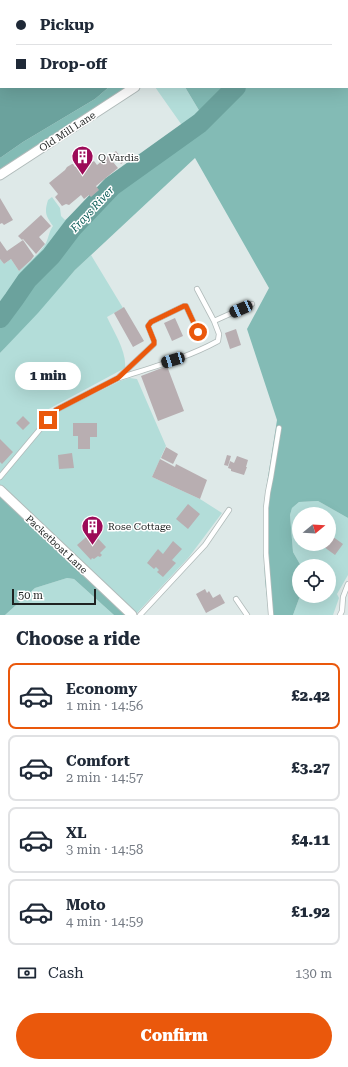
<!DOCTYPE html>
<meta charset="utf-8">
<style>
:root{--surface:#fff;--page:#f6f6f7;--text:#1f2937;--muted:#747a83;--line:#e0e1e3;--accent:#ea580c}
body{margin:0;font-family:"Roboto Serif",serif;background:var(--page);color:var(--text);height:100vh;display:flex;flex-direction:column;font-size:15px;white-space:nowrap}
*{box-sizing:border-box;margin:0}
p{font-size:13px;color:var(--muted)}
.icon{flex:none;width:22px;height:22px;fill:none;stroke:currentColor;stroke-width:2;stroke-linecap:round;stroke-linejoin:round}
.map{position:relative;height:615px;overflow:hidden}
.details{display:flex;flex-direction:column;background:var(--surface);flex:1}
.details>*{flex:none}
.top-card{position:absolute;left:0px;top:0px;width:348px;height:88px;box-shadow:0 4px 16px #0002;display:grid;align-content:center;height:88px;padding:0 16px;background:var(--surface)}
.needle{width:26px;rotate:72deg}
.fabs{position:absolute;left:292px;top:507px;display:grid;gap:8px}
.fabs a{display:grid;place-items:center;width:44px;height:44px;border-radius:50%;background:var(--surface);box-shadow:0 4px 16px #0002;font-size:20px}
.scale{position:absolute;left:12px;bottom:10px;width:84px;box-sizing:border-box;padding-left:4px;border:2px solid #1e2221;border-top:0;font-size:11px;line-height:14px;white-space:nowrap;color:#1e2221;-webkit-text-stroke:3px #fff;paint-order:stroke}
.end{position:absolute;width:18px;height:18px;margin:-9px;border:5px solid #ea580c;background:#fff;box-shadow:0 0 0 2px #fff}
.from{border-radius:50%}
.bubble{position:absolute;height:28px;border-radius:14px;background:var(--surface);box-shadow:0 4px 16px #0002;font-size:13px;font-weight:800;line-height:28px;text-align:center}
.car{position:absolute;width:12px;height:24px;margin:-12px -6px;border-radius:5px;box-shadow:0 0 3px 1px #0007;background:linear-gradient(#222 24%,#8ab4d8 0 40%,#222 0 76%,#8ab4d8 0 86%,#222 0)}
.top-card b{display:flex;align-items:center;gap:14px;height:38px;font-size:15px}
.top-card b+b{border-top:1px solid var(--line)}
.top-card i{width:10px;height:10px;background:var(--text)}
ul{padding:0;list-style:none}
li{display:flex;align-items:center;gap:12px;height:66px;margin:0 8px 6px;padding:0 8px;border:2px solid var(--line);border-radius:8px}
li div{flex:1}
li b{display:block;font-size:15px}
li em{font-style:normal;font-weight:800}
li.active{border-color:var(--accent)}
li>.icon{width:36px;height:36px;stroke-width:1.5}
h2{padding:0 16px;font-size:18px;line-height:48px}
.pay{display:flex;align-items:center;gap:10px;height:44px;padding:0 16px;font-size:15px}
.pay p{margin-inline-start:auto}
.primary-button{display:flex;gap:8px;margin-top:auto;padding:8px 16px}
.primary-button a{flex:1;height:46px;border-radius:24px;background:var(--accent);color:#fff;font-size:16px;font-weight:800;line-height:46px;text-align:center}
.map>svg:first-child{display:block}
.green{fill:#b3ddd9;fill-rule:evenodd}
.forest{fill:#83bbb5}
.water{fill:#6ba29d}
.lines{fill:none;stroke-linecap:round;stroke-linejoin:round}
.river{stroke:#6ba29d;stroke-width:20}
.building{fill:#b8aeb1}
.lane-casing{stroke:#b1bbba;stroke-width:6}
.street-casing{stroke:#b1bbba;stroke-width:11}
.lane{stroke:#fff;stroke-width:4.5}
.street{stroke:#fff;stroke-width:9}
.route{stroke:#ea580c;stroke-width:5}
.labels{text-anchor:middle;stroke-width:3;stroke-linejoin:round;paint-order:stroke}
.street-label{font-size:10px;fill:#1e2221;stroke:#fff}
.poi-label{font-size:10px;fill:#1e2221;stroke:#fff;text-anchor:start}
.water-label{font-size:11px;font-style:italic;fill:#085a55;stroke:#fff}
</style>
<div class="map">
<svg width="348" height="615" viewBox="0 0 348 615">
<rect width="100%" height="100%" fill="#dee9e8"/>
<path class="green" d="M155 87H185L203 117 186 131Z
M52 197 60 208 61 216 65 220 87 202 89 205 23 278 0 306V259L4 264 11 259 19 271C28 263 39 254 46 243 49 237 49 231 53 226 46 216 44 213 48 200Z
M91 255 123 308 107 317C114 332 127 352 125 368L45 411 57 412 120 381 130 378 137 379 166 446 152 477 200 499 222 513 189 557 137 613 0 487V353L75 270Z
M318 501 348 518V575L337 594 339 598 333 615H293L300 596H329V566H301L293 552 290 515 292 508 299 502ZM299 514H329V544H299Z
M67 578 74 579 114 615H5L35 588Z"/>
<path class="forest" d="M347 7H348V518L318 501 299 502 292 508 290 515 293 552 301 566H299V596H300L293 615H269L265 580 264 552 265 496 277 420 247 329 269 288 195 158 75 270 38 313 0 353V321L28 283 54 256 74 230 113 187 201 124 237 87H347Z
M109 87H131L0 173V158L23 142 95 99Z
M185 87H233L203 117Z
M0 496 127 615H114L74 579 67 578 35 588 5 615H0Z"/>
<path class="water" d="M0 0H272L270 1H1V87H109L95 99 23 142 0 158Z"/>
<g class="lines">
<path class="river" d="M347 6H348
M0 318 14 299 27 280 51 256 73 227 112 186 200 123 236 87"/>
</g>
<path class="building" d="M116 151 120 156 113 162 118 168 96 186 99 190 91 197 89 195 84 199 81 195 69 205 66 204 62 206 55 197 58 194 49 183 65 170 67 167 72 164H73L75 167 85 159 89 164 94 161 97 165 108 156V157Z
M123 156 126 160 121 164 118 160Z
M0 198 13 220 4 225 2 223 0 224Z
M41 215 51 226 39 237 45 244 36 254 23 239 22 240 18 236Z
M23 240 34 256 31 260 19 271 11 259 4 264 0 259V241L7 251Z
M124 307 144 341 133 347 114 313Z
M175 318 183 336 172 341 164 323Z
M236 329 241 345 230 349 225 333Z
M167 366 184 411 158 421 141 376Z
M23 416 30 423 23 430 16 423Z
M73 423H97V437H90V449H78V436H73Z
M0 439 13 452 2 464 0 462Z
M166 447 178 454 173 464 161 458Z
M72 453 74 468 59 469 58 455Z
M227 455 231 456 228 466 224 465Z
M237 456 248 460 246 467H247L244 475 231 471V469L228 468 230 461 234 463Z
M160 459 175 467 176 464 207 480 200 499 152 477Z
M188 504 200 514 188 529 176 519Z
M92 532 106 547 100 553 102 555 100 557 98 556 94 559 92 558 91 560 77 545Z
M329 534 343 544 335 555 320 544H329Z
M173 541 182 549 172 560 176 563 163 577 157 572 159 570 156 567 154 569 147 563 158 549 163 554Z
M205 589 207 593 209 591 213 598 220 594 225 603 206 613 196 594Z"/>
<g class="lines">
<defs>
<path id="lane" d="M214 321 252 304
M119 378C153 367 187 358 218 341L219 334 214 321 197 289
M0 477 56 410 118 378 154 344V341L148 326 151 322 184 306H186L198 332
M236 599 247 615
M140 615 205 545 229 510
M271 615 266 553V508L268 492 271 477 279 428
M340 615 342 611 343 597 348 584"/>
<path id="street" d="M310 1 313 0
M0 175 135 87
M0 490 132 615"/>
</defs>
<use href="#lane" class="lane-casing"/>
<use href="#street" class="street-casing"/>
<use href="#lane" class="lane"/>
<use href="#street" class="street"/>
</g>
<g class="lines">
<path class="route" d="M48 420 56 410 118 378 154 344V341L148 326 151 322 184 306H186L198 332"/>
</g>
<defs>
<symbol id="building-pin" viewBox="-11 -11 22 30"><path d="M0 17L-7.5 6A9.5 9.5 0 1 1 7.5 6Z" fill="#9c0b58" stroke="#fff"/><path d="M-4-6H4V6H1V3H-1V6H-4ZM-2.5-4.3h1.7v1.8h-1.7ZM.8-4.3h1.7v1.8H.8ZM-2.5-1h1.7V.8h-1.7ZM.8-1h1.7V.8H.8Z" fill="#fff"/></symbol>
</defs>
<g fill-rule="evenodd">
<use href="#building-pin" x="70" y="144" width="25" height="34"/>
<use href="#building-pin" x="80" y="514" width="25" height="34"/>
</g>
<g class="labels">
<g class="street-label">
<text transform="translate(67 131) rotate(-33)" y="4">Old Mill Lane</text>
<text transform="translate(57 544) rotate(43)" y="4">Packetboat Lane</text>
</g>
<g class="poi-label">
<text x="98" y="161">Q Vardis</text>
<text x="108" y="530">Rose Cottage</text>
</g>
<g class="water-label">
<text transform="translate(92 209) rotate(-47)" y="4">Frays River</text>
</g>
</g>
</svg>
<div class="fabs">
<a><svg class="needle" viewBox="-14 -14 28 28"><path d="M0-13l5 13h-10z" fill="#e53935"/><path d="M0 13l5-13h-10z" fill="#747a83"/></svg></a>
<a><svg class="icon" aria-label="locate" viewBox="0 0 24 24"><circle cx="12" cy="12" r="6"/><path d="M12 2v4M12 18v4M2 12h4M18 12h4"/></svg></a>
</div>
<div class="scale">50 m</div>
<i class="end from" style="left:198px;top:332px"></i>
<i class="end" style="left:48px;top:420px"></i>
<div class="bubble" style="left:15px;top:362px;width:66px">1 min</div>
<i class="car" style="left:241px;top:309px;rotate:246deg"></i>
<i class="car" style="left:173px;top:360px;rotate:253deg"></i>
<div class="top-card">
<b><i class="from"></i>Pickup</b>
<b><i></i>Drop-off</b>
</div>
</div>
<section class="details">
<h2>Choose a ride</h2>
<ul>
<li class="active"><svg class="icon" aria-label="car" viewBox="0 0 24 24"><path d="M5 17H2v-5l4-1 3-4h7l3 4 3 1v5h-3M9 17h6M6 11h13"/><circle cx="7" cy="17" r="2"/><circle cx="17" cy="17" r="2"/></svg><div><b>Economy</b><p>1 min · 14:56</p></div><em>£2.42</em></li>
<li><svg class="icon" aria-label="car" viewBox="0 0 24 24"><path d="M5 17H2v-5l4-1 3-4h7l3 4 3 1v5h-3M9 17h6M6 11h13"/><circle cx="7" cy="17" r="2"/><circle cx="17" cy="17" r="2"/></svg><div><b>Comfort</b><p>2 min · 14:57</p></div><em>£3.27</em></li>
<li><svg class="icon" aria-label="car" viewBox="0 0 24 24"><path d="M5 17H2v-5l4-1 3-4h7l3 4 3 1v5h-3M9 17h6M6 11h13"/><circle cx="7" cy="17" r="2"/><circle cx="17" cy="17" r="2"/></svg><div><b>XL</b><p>3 min · 14:58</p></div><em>£4.11</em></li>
<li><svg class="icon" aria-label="car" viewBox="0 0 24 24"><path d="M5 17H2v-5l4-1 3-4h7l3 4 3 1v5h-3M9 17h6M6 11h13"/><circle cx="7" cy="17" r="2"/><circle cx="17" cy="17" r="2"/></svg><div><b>Moto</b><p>4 min · 14:59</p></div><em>£1.92</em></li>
</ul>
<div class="pay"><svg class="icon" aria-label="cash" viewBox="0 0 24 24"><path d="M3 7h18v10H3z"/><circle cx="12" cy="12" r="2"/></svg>Cash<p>130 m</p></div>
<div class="primary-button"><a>Confirm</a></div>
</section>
